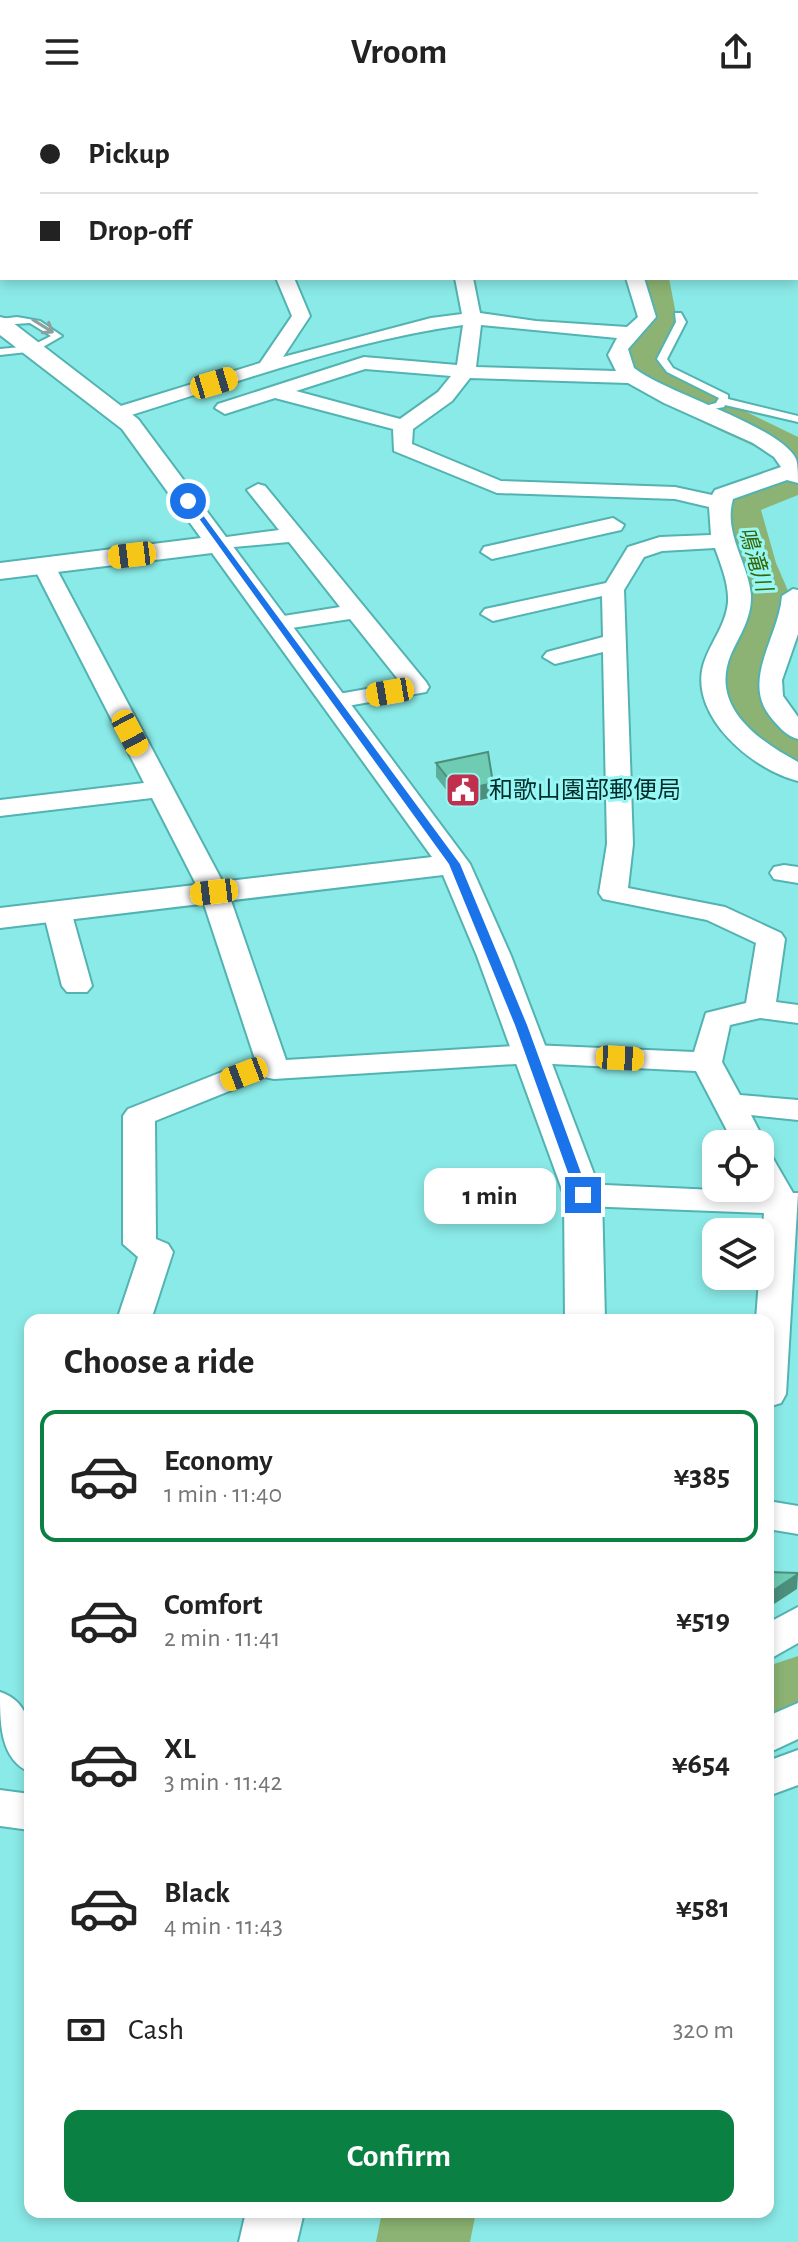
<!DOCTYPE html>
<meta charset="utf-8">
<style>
:root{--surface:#fff;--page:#f6f6f6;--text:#222;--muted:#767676;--line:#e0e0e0;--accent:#0b8043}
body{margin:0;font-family:"Alegreya Sans","Noto Sans JP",sans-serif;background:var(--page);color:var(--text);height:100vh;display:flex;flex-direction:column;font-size:30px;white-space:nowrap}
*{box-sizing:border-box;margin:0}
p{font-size:26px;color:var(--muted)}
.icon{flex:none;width:44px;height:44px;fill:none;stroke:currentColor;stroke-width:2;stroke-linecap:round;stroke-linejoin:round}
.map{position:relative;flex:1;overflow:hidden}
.panel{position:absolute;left:24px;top:1210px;width:750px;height:904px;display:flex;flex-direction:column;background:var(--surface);border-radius:16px;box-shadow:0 4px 12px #0003}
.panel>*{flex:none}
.top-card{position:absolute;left:0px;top:0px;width:798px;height:176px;box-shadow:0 4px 12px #0003;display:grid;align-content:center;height:176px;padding:0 40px;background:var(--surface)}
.buttons{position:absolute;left:702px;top:1026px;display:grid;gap:16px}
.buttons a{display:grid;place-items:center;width:72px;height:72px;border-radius:16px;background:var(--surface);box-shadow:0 4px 12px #0003;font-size:40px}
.end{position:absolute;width:36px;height:36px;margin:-18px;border:10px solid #1a73e8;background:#fff;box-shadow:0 0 0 4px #fff}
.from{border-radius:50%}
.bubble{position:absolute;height:56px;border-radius:16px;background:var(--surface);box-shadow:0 4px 12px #0003;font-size:26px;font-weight:700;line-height:56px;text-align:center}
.car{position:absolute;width:24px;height:48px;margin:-24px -12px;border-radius:10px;box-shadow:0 0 6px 2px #0007;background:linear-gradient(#f5c518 24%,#345 0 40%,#f5c518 0 76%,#345 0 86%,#f5c518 0)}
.top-card b{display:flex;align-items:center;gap:28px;height:76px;font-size:30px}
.top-card b+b{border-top:2px solid var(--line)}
.top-card i{width:20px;height:20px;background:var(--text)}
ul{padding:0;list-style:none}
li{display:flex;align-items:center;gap:24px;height:132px;margin:0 16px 12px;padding:0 24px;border:4px solid transparent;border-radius:16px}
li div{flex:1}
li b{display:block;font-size:30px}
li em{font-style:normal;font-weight:700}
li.current{border-color:var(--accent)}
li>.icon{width:72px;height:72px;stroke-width:1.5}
h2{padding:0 40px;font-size:36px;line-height:96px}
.pay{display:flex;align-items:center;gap:20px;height:88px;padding:0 40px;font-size:30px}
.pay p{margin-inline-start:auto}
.cta{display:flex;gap:16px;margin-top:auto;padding:16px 40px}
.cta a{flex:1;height:92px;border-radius:16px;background:var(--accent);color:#fff;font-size:32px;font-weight:700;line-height:92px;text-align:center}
header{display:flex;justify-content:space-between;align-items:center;height:104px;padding:0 40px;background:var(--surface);font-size:36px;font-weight:700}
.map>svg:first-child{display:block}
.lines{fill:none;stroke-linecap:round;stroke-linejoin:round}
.river{fill:#8cb373;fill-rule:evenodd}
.service-casing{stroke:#52b3b2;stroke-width:4}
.minor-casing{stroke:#52b3b2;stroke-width:4}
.tertiary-casing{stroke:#52b3b2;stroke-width:4}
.service{fill:#fff;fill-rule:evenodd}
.minor{fill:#fff;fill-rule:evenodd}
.tertiary{fill:#fff;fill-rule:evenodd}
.wall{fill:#5eaf99}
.shaded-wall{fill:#4c8f7d}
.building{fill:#6dccb2;stroke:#4c8f7d;stroke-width:2}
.oneway{stroke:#8ca0a0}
.route{fill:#1a73e8}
.labels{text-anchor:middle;stroke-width:6;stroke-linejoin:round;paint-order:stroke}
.far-water-label{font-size:22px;font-style:italic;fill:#376503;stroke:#97f7f5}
.poi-label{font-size:24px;fill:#002d2c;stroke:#97f7f5;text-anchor:start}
</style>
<header><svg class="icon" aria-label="menu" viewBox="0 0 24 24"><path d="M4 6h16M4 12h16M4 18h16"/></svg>Vroom<svg class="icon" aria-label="share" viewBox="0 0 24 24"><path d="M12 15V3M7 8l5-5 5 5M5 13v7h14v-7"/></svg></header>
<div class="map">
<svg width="798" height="2138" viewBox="0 0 798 2138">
<rect width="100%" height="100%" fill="#8aeae7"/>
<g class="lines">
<path class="river" d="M473 0H503V2H473Z
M635 174H669L678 221 659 256 677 274 798 333V360L784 356C732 330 655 305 621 257L642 221Z
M798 365V391L761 406 776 459 792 496 770 582 798 626V663C753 651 743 620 722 582L748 496 732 459 718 400 724 391Z
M798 1552V1619L768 1630V1562Z
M382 2108H476L470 2138H376Z"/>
<defs>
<path id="service" d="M675 209H681L686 218 667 255 673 264 728 291V295L798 312V318L725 301 724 303 694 309V305L716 299 719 294 667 268 657 255 676 218Z
M17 213 40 217 62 232 36 247 0 251V245L31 242 51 232 30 219 0 221V215Z"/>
<path id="minor" d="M53 0H82L84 2H55Z
M502 0H518L501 2Z
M759 0H775L777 2H761Z
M796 13 798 14V24L796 23Z
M0 38H2V48H0Z
M276 174H294L310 212 283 253 431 214 462 210 455 174H473L480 209 536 217 627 223 638 213 626 174H644L656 213 628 245 634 264C670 291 780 322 796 355 798 361 798 372 798 379L787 376 733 395C723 429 748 458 751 491 752 513 740 531 731 550 709 602 757 636 798 658V677C753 666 690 613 703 562 709 540 726 522 728 498 729 480 721 461 715 444L662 447 644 453 624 486 633 740 628 784 725 803 781 829 785 835 776 898 798 901V919L760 914 730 921 722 958 740 991 798 996V1016L751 1011 766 1040 760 1047V1040H734L696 967 532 959 274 975 264 973 155 1017 156 1135 168 1140 173 1148 151 1216H117L138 1153 123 1140V1012L128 1005 255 955 200 788 152 694 0 712V696L144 679 33 462 36 457H52L55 462 228 788 286 956 532 941 694 948 706 909 746 899 756 839 707 816 603 795 599 789 607 740 603 548 555 560 543 553 547 548 603 533 602 492 493 517 481 510 485 505 606 479 628 443 660 433 711 431 709 403 675 395 497 389 394 347 393 325 275 294 225 310 215 304 218 300 364 253 457 261 463 221C348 237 235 279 125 313H111L108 309 111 305 260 259 292 212ZM481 221 617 234 608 251 616 267 476 263ZM365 265 451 272 438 288 400 315 296 287ZM470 274 628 279 664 299 753 339 774 353 781 363 715 386 712 391 675 383 501 377 412 340 413 325 452 297Z
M258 380 265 382 426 578 429 583 426 588 336 604 327 602 324 597 327 592 401 579 350 515 279 526 271 524 267 519 271 514 340 503 289 438 212 445 209 440 212 435 279 426 247 386Z
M613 414 624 421 621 426 492 455 481 448 484 443Z
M793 485 798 486V530L782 576 783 592 798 613V635C787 632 781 625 773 616 739 578 779 534 782 492Z
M784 761 798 763V779L774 775 770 769 774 763Z
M57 799 67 801 71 807 92 882 87 888H67L62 882 43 807 47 801Z
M760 1048 771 1051 793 1089H798L786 1290 781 1299 768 1303V1216H756L764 1109 583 1102 572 1098 567 1091 572 1084 583 1080 759 1088Z
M768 1397 798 1402V1430L768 1425Z
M798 1503V1539L768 1556V1519Z
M0 1588C36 1600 30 1636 30 1668 0 1656 0 1619 0 1588Z
M798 1599V1635L768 1649V1612Z
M798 1646V1681L768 1692V1657Z
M0 1686 30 1690V1726L0 1722Z"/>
<path id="tertiary" d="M0 213 8 215 138 315 470 760 511 852 602 1091 605 1216H565L564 1091 477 852 443 771 0 824V804L432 753 212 449 0 475V459L201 434 122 325 0 231Z
M246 2108H304L297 2138H239Z"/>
</defs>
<use href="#service" class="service-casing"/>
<use href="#minor" class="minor-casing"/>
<use href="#tertiary" class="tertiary-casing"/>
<use href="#service" class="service"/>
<use href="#minor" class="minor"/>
<use href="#tertiary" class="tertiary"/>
</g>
<path class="wall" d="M436 659 493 693 458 701 436 673Z"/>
<path class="shaded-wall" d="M493 679V693L458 701V687Z
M798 1470 797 1485 768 1504V1490Z"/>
<path class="building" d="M488 648 493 679 458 687 436 659Z
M768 1468 798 1469V1470L768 1490Z"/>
<defs><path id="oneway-shaft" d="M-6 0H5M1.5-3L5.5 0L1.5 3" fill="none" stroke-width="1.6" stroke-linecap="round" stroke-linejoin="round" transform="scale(2)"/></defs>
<use class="oneway" href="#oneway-shaft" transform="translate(43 222) rotate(32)"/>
<path class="route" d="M185 395H191L460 760 527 921 589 1091 587 1094 576 1091 515 921 449 760Z"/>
<defs>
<symbol id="civic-square" viewBox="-11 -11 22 22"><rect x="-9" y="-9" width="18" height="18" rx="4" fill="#c02f4e" stroke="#97f7f5"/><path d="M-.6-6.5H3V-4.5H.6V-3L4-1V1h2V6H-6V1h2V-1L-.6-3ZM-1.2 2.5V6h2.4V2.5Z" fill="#fff"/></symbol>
</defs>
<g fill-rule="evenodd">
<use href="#civic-square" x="443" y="666" width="40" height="40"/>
</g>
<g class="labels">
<g class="far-water-label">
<text transform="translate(756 455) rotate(73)" y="8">鳴滝川</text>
</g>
<g class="poi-label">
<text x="489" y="694">和歌山園部郵便局</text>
</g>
</g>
</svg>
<div class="buttons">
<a><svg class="icon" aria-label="locate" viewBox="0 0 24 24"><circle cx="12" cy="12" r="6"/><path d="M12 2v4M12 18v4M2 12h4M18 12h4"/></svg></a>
<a><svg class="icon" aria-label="layers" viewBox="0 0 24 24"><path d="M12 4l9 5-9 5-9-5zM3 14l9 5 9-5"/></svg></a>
</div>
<i class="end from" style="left:188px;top:397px"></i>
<i class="end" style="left:583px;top:1091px"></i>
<div class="bubble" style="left:424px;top:1064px;width:132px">1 min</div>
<i class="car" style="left:214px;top:279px;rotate:73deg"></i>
<i class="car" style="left:132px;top:451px;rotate:263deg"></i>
<i class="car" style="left:390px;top:588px;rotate:260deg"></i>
<i class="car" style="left:130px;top:629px;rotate:152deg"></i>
<i class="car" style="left:214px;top:788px;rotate:263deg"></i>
<i class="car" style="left:620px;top:954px;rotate:93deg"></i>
<i class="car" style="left:244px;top:970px;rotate:249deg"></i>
<div class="top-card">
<b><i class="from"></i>Pickup</b>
<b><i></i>Drop-off</b>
</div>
<section class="panel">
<h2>Choose a ride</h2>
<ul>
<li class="current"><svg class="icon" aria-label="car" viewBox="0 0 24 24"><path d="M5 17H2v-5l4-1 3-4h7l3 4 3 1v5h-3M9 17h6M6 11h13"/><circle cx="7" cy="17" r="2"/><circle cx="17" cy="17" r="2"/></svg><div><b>Economy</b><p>1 min · 11:40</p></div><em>¥385</em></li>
<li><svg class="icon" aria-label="car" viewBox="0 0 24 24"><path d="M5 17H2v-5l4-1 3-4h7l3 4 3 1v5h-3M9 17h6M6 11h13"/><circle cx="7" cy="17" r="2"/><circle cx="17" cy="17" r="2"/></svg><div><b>Comfort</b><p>2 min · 11:41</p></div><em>¥519</em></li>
<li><svg class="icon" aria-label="car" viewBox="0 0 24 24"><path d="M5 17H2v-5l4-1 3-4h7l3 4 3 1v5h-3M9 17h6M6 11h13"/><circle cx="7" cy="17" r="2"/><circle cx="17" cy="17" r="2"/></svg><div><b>XL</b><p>3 min · 11:42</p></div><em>¥654</em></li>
<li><svg class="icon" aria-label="car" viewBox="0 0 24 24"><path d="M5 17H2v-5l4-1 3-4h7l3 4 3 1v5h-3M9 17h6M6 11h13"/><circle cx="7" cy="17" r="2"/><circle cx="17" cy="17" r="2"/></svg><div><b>Black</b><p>4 min · 11:43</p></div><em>¥581</em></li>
</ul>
<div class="pay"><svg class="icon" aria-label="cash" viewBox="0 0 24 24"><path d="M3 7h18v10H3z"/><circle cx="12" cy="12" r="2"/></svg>Cash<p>320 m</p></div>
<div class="cta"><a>Confirm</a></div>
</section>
</div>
